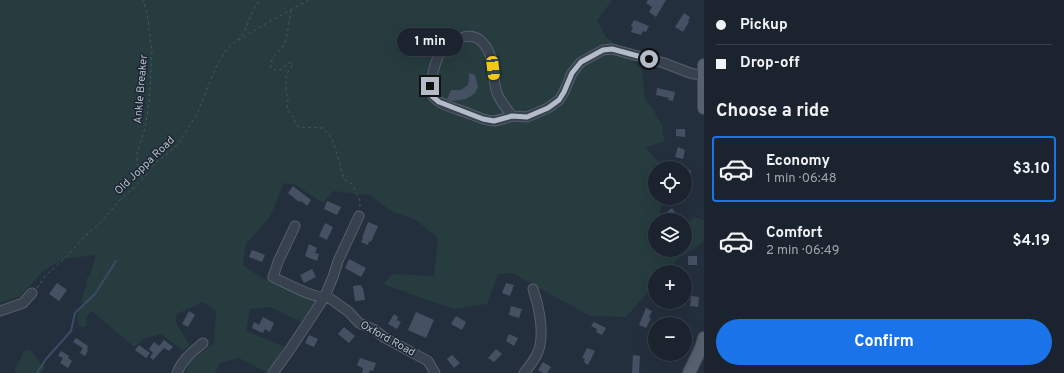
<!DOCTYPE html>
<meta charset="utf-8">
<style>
:root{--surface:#1b232e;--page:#282f3a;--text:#f1f3f6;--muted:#a0a4aa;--line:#39404a;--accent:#1a73e8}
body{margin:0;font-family:Overpass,sans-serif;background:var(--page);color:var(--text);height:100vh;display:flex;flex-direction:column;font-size:15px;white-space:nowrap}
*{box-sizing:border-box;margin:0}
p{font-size:13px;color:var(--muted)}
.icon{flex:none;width:22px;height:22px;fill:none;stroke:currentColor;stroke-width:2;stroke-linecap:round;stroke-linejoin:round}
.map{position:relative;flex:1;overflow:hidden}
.side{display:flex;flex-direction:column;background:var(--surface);width:360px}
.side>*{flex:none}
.guide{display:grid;align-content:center;height:88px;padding:0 12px;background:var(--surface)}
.fabs{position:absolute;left:648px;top:161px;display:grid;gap:8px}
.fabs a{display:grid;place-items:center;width:44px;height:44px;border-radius:50%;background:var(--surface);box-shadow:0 4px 16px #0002,0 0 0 1px var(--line);font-size:20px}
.end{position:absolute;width:18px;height:18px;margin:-9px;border:5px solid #b4bcc9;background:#111;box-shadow:0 0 0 2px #111}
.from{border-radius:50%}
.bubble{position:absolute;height:28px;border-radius:14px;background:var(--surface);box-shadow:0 4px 16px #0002,0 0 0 1px var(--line);font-size:13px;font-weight:700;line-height:28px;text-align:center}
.car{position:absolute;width:12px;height:24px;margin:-12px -6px;border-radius:5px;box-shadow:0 0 3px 1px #0007;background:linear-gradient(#f5c518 24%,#345 0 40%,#f5c518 0 76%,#345 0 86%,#f5c518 0)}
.guide b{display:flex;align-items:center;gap:14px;height:38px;font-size:15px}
.guide b+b{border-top:1px solid var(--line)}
.guide i{width:10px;height:10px;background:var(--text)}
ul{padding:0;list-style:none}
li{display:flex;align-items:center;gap:12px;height:66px;margin:0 8px 6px;padding:0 4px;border:2px solid transparent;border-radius:4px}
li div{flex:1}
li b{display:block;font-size:15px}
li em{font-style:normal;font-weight:700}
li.active{border-color:var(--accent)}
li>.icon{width:36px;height:36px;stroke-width:1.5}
h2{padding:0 12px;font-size:18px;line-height:48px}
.action{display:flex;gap:8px;margin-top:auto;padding:8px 12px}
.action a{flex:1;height:46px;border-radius:24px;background:var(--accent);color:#fff;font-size:16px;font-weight:700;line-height:46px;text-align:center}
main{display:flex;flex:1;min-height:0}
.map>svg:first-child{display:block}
.green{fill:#263c3f}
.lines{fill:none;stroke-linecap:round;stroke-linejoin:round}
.stream{stroke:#394c67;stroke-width:2}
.building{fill:#455162}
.minor-casing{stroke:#565f6c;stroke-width:11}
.major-casing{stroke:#414a57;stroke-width:14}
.path{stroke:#44595c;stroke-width:1;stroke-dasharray:3 3;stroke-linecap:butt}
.minor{stroke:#38414e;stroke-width:9}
.major{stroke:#56606e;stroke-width:12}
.route{stroke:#b4bcc9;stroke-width:5}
.labels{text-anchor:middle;stroke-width:3;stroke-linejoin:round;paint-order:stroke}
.street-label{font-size:11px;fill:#b4bcc9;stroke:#1d2633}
</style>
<main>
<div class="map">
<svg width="704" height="373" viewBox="0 0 704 373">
<rect width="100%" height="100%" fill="#242f3e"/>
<path class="green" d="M0 0H612L597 21 606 37 620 48 642 70 645 99 652 108 662 125 664 141 645 148 661 164 658 168H655V172L651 178 655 182V198H667L661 207 659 220H655V250H685V226L694 217 704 220V241L677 260 666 272H655V284L626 317 590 316 512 273 498 274 487 304 453 309 383 284 393 274 434 276 438 238 416 220 391 211 370 195 333 191 323 203 296 185 284 183 270 217 246 244 243 265 262 278 316 301 301 322 270 307 250 309 246 331 285 347 272 366 266 372 239 358 220 363 215 373H187L188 363 214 343 216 311 203 302 177 314 175 321 190 346 182 350 161 334 145 338 134 347 92 311 86 317 87 324 84 327H80C75 318 77 311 85 305L81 302 86 286 87 278 90 276 96 255 64 259 43 271 21 296 0 303Z
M27 350H31L40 363 45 367 42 373H15C15 364 22 360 23 352Z"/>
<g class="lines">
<path class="stream" d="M37 373 46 359 71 331 75 313 95 294 116 261"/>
</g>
<path class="building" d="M648 0H666L656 17 649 12 652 7 646 3Z
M684 13 690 17 688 21 689 22 683 32 675 27Z
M634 20 649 26 646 32 643 31 641 35 631 32 633 27 631 26Z
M469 73 475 75 478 87 475 93 466 99 452 101 447 99 451 90H461L468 85 469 79Z
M657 88 675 92 673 101 668 100 669 98 656 95Z
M676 129H685V137L676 136Z
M678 147 685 150 683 159 675 157Z
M685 169 691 170 690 183 685 182Z
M293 186 311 200 307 206 301 201 299 202 288 193Z
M327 201 341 207 337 215 324 209Z
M672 208 681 220H671L665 214Z
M368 222 378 226 371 242 369 241 368 245 361 242 363 239 362 238Z
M325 223 333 227 327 240 319 236Z
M309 244 317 248 315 253 319 254 317 261 305 256Z
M252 250 265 255 262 262 249 257Z
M688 256H697V265H688Z
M349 259 366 268 361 277 345 268Z
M312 269 316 277 304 283 300 275Z
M57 283 67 290 59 301 49 294Z
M506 283 514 285 510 296 502 293Z
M361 285 362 288H363L365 300 355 301 353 286Z
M691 296 699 297 698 307 690 306Z
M511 306 522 309 519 318 509 315Z
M646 308 652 311 649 317 651 318 646 328 639 325Z
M189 311 195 315 188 327 182 324Z
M416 312 434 320 426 338 408 330Z
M394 314 398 317 397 320 401 322 397 329 388 324Z
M456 316 466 322 462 330 451 324Z
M263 317 274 323 270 332 265 329 263 333 252 328 254 322 259 325Z
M594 322 606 328 602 335 596 332 597 329 591 326Z
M344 327 355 336 349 343 338 334Z
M509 334 518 338 514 346 506 341Z
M309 335 318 339 314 347 305 343Z
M76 338 88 346 87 349 88 350 85 356 80 353 83 348 73 342Z
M164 340 173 347 169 351 164 348 153 360 150 357 153 353 149 349 154 342 159 346Z
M139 345 150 353 146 358 135 350Z
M587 348 595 351 588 365 584 362 585 359 582 358Z
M496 349 502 354 494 362 488 358Z
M61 351 69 356 68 358 72 361 68 368 60 363 63 358 58 356Z
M452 355 460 363 454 368 447 359Z
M633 355 640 356 639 373H632Z
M360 358 376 363 373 371 370 370 369 373H362L363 368 357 365Z
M543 362 551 367 547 373H543L538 370Z"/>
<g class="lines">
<defs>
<path id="minor" d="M512 116C506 118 500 120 494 121 484 121 474 115 465 112 457 109 437 104 433 96 427 86 436 56 444 48 452 40 469 31 480 40 496 53 491 75 497 93 500 101 507 109 512 116L527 117 548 108 559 100 564 92 572 73 581 62 603 50 612 49 664 63 690 73 704 76
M295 226 278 262 273 277C286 283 316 300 328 297L349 312 359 323 373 329 385 338 428 361 435 373
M0 311 23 303 32 293
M177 373C182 360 192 352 203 343
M273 373 289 351 324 298 333 277 338 261 359 216
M524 373C529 367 535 359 538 352 545 335 539 306 533 289"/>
<path id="major" d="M704 65V108
M689 373 701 348 704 338"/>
</defs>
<use href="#minor" class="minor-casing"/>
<use href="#major" class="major-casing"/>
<path class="path" d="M291 10C290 17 287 38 284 44 280 52 269 57 271 68L278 71 284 68 288 63H292V66L286 75V91L288 99 287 110 295 119V124L298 127 323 128 332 139 338 157 342 173 345 180 352 184 360 201V208
M237 40 244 33 253 10 260 0
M142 178 137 162V154L145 128 149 104 152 53 147 13 143 0
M37 288 45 276 64 259 85 236 101 222 119 201 143 179 156 162 170 152 179 143 197 114 217 65 227 49 234 43 270 21 309 0"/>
<use href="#minor" class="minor"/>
<use href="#major" class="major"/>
</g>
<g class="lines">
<path class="route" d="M430 86 432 96 439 102 483 119 494 121 512 116 527 117 548 108 559 100 564 92 572 73 581 62 603 50 612 49 649 59"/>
</g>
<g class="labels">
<g class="street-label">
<text transform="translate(140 89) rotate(-85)" y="4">Ankle Breaker</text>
<text transform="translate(144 165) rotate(-44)" y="4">Old Joppa Road</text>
<text transform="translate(388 338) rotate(29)" y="4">Oxford Road</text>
</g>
</g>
</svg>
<div class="fabs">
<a><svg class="icon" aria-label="locate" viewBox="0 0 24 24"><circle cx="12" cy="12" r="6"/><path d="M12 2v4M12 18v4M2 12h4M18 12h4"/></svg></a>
<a><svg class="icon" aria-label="layers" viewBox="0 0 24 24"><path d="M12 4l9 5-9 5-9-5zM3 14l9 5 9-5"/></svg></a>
<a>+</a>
<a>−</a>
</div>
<i class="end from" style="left:649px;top:59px"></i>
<i class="end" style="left:430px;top:86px"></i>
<div class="bubble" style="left:397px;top:28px;width:66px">1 min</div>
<i class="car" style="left:493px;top:68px;rotate:174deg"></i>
</div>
<section class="side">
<div class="guide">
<b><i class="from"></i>Pickup</b>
<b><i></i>Drop-off</b>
</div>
<h2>Choose a ride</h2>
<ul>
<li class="active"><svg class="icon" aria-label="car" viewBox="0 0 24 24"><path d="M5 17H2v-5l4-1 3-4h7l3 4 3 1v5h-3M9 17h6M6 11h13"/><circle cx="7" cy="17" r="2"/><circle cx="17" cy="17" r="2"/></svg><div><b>Economy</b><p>1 min · 06:48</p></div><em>$3.10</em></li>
<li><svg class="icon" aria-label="car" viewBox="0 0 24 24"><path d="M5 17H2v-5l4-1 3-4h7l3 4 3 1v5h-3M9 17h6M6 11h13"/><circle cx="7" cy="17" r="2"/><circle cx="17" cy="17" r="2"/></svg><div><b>Comfort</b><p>2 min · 06:49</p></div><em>$4.19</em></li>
</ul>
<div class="action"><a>Confirm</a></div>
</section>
</main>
